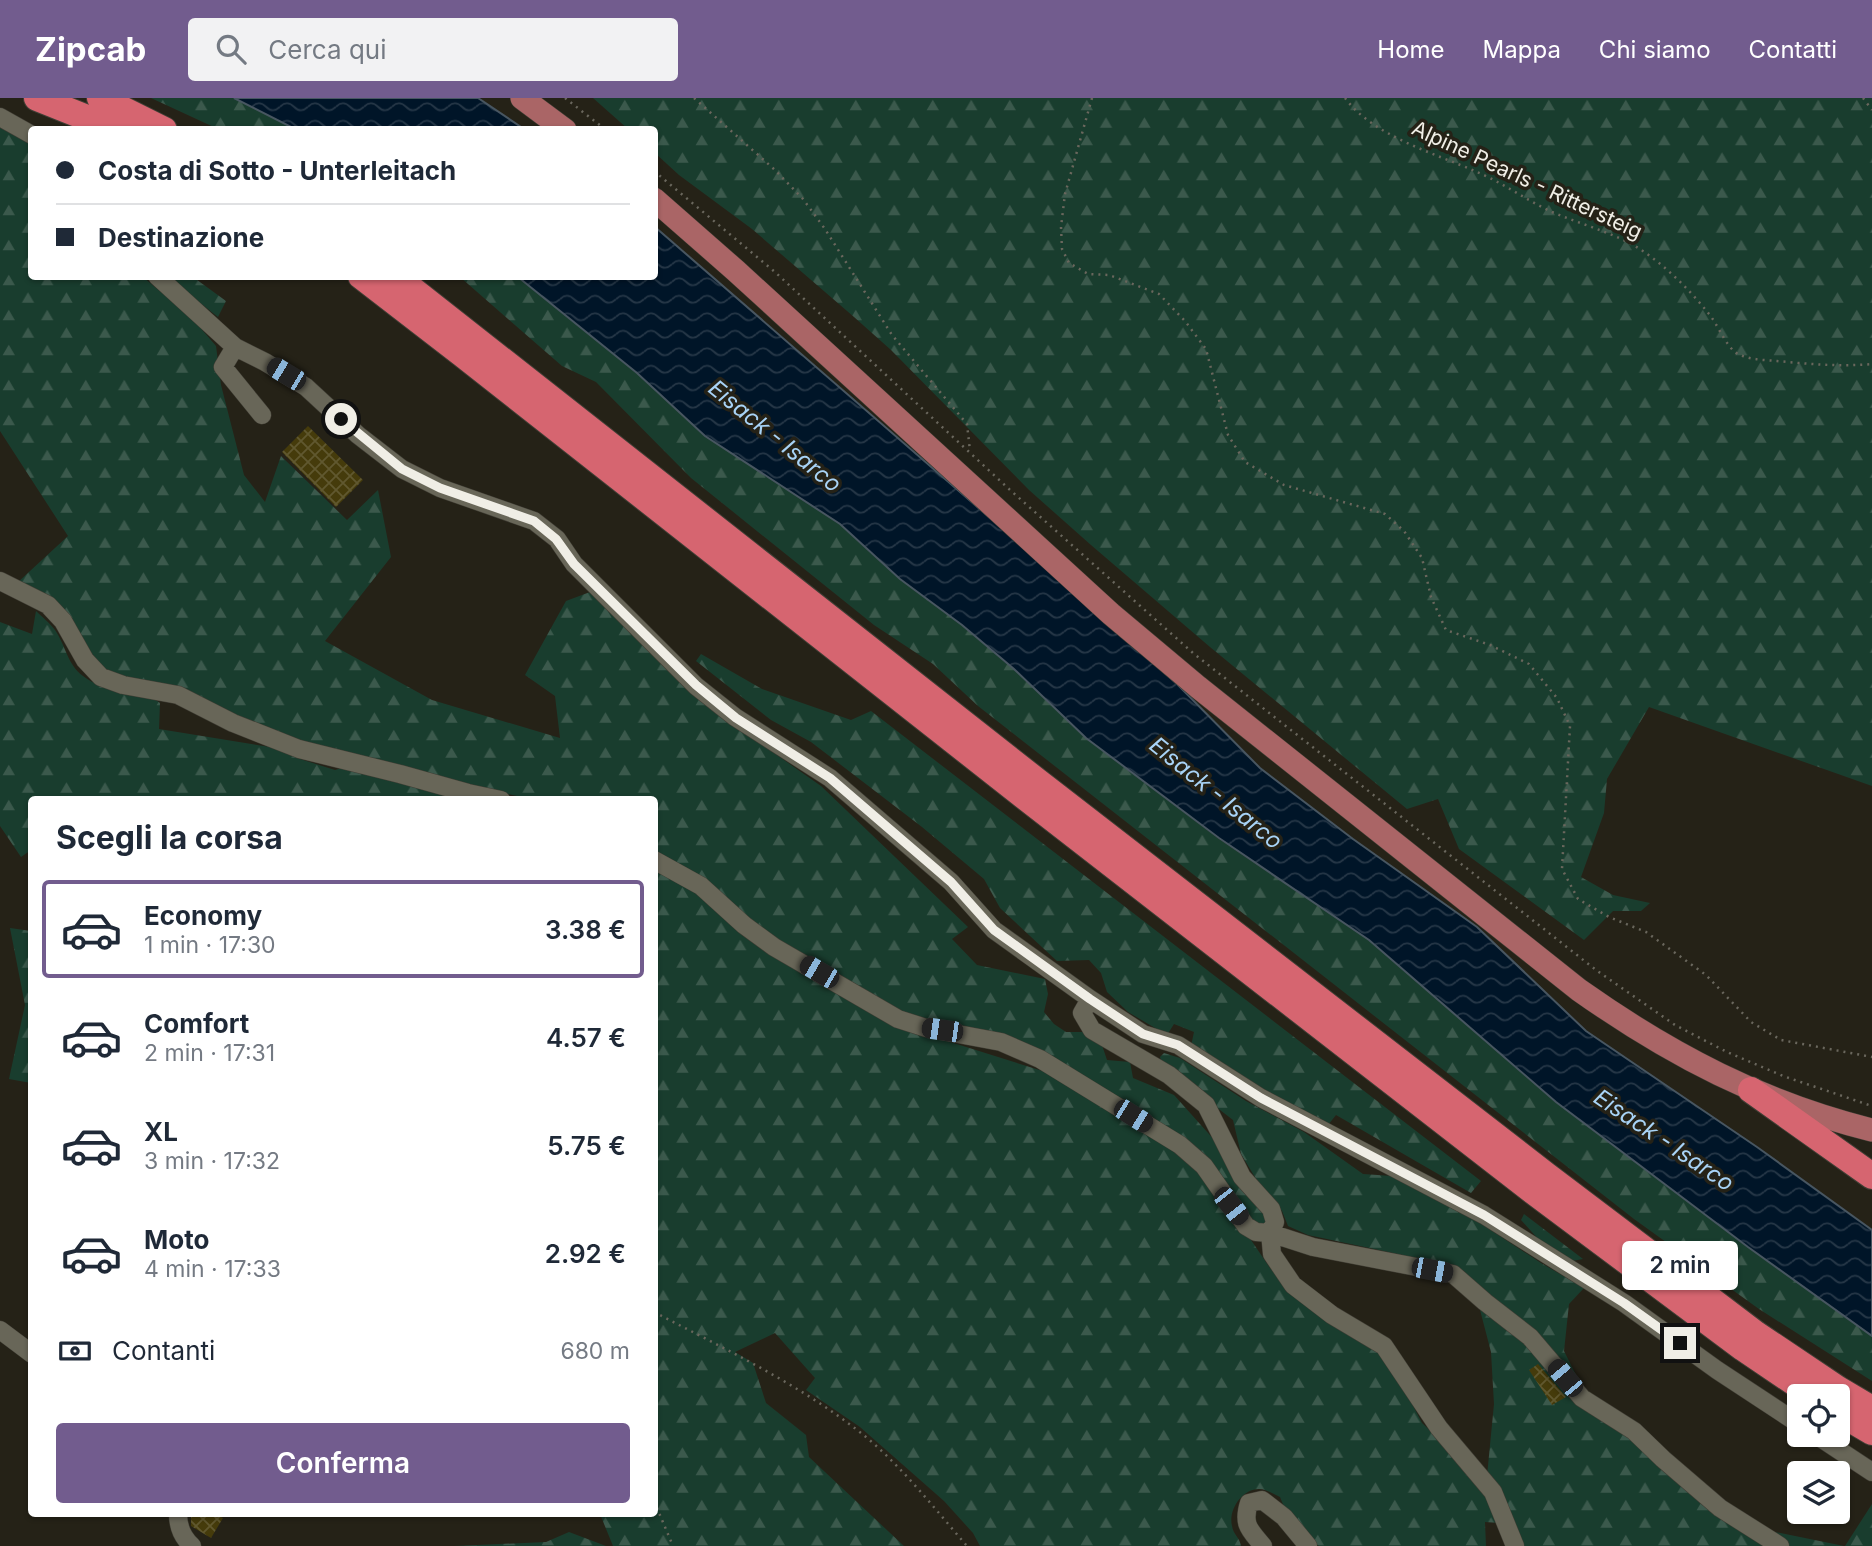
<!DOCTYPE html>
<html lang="it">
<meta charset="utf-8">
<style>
:root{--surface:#fff;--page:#f2f2f3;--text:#1f2937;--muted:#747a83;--line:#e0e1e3;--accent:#725c8e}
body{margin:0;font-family:Inter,sans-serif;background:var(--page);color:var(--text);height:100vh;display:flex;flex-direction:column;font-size:26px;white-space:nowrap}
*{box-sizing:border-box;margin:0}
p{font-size:23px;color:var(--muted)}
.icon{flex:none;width:38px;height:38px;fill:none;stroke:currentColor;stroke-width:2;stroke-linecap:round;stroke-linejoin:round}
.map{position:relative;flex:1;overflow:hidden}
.panel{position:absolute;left:28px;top:698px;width:630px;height:721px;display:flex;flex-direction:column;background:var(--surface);border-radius:7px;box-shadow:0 2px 5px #0004}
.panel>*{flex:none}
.top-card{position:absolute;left:28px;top:28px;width:630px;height:154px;border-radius:7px;box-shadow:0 2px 5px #0004;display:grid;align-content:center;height:154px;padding:0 28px;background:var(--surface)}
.fabs{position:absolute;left:1787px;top:1286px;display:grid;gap:14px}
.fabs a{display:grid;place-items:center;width:63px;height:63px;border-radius:7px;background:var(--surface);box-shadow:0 2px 5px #0004;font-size:35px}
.end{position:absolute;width:32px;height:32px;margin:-16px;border:9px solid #f0eee6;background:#111;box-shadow:0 0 0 4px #111}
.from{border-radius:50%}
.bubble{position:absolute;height:49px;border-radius:7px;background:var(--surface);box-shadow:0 2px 5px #0004;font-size:23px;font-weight:600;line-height:49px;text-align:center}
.car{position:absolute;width:21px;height:42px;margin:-21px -10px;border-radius:9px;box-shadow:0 0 5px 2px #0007;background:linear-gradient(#222 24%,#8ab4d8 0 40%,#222 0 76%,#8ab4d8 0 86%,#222 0)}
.top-card b{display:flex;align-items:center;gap:24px;height:66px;font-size:26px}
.top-card b+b{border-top:2px solid var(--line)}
.top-card i{width:18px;height:18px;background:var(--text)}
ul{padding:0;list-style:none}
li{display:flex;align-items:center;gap:21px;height:98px;margin:0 14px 10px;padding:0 14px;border:4px solid transparent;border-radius:7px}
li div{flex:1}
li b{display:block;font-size:26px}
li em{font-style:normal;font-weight:600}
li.on{border-color:var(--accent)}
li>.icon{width:63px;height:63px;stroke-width:1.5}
h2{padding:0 28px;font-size:32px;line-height:84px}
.pay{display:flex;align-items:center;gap:18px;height:77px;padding:0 28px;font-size:26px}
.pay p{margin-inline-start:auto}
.action{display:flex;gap:14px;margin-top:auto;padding:14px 28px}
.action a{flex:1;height:80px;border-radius:7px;background:var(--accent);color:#fff;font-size:28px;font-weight:600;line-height:80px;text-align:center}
header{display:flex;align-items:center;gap:42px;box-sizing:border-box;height:98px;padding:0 35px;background:var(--accent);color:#fff}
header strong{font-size:33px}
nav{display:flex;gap:38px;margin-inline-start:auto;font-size:24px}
.search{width:490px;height:63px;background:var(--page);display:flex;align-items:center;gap:18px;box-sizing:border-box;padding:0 24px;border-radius:7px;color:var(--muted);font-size:26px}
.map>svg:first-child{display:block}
.forest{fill:url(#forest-firs)}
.water{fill:url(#water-waves);stroke:#485661;stroke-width:2}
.building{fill:url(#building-cross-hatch)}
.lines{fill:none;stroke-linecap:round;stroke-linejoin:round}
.minor-casing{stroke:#403e35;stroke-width:19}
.major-casing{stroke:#403e35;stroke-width:24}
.highway-casing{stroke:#403e35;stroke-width:28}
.path{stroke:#6a675d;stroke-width:2.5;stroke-dasharray:2 5;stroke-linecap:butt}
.minor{stroke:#686658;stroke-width:18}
.major{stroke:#aa6566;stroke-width:23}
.highway{stroke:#d66570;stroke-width:26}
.route{stroke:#f0eee6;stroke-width:9}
.labels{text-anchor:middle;stroke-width:7;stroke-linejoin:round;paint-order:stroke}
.street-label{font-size:21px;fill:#f0eee6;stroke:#252217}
.water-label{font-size:23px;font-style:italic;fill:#a8d3f6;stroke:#252217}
</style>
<header>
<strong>Zipcab</strong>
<div class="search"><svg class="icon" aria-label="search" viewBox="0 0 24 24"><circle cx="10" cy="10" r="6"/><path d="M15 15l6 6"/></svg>Cerca qui</div>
<nav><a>Home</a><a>Mappa</a><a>Chi siamo</a><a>Contatti</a></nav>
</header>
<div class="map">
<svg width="1872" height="1448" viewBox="0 0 1872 1448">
<defs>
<pattern id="forest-firs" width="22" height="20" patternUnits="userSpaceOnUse" patternTransform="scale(1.75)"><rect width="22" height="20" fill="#193d2e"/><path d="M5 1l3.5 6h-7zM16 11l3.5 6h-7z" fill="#3b594c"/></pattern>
<pattern id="water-waves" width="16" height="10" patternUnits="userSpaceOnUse" patternTransform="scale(1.75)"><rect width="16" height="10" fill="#001528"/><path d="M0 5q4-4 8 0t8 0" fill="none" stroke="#263747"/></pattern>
<pattern id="building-cross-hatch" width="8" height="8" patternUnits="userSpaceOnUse" patternTransform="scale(1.75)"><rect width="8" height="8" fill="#453b0b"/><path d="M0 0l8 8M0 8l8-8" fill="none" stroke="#60582f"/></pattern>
</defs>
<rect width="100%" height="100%" fill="#252217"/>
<path class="forest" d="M151 0H234L295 31H218Z
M593 0H1872V688L1649 609 1607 681 1604 715 1581 779 1613 797 1650 805 1641 813H1613L1584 842 1459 751 1438 701 1407 711 1210 549 1091 447 1029 392 891 252 854 219 752 131 679 77 655 55 654 32 628 31Z
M0 24 31 47 32 178 143 179 192 220 216 248 221 287 244 377 265 404 281 358 347 422 378 392 391 459 325 543 432 602 560 640 555 598 525 577 566 503 590 494 727 622 821 688 968 829 952 841 977 867 1045 881 1048 896 1044 914 1054 926 1066 934H1084L1101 944 1107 962 1130 964 1133 980 1174 997 1217 1045 1267 1116 1265 1128H1255L1209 1066 1051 959 917 920 889 908 783 847 680 767 655 753 654 702H535L449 683 327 651 117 579 105 572 17 485 68 438 0 333Z
M167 179H193L226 203 218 219Z
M460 179H518L637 275 705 338 840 426 1014 571 1086 640 1219 741 1369 842 1556 1004 1748 1149 1872 1238V1283L1759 1211 1634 1121 978 608 933 566 874 527 691 380 596 284 562 268Z
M36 513C42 519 50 525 55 532 66 548 67 566 83 578 105 596 139 588 160 605L159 631 270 649 300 661 335 672 345 669 474 702H32L31 752 21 759 0 728V524L32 536Z
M701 556 762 591 851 622 871 613 1481 1083 1471 1095 1336 1017 1328 1027 1286 1006 1191 948 1194 934 1174 926 1167 937 1128 914 1107 894 1101 875 1089 862 1057 863 1000 810 984 781 922 729 811 644 771 622 696 563Z
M655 767 693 791 742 837 767 854 928 937 1049 975 1171 1048 1198 1073 1242 1134 1251 1142 1270 1170 1290 1194 1380 1256 1406 1294 1422 1325 1456 1357 1491 1398 1500 1425 1485 1424 1486 1448H1319C1299 1436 1288 1420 1280 1399 1273 1396 1266 1391 1259 1391 1242 1391 1228 1412 1232 1428 1233 1436 1240 1440 1241 1448H980L973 1435 944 1403 860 1329 806 1292 815 1280 775 1235 735 1254 753 1265 766 1305 806 1337 809 1359 904 1448H613L600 1416H654Z
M10 830 31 833V985L9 981 25 907Z
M1164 955 1180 960 1246 1003 1304 1034 1363 1076 1392 1078 1483 1127 1541 1165 1584 1190 1569 1206 1564 1253 1584 1293 1693 1381 1761 1431 1844 1448H1521L1487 1378 1494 1306 1491 1254 1479 1208 1473 1186 1464 1173 1445 1166 1308 1137 1288 1128 1282 1113 1264 1094 1241 1056 1233 1022 1163 968 1160 959Z
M1524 1116 1583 1161 1572 1163 1540 1143 1521 1122Z
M1872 1406V1448H1845Z
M569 1434 606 1448H454L546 1444Z"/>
<path class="water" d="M234 0H478L524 31H295Z
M655 129 1013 440 1177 586 1260 670 1353 741 1477 829 1586 933 1757 1049 1872 1132V1238L1748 1149 1556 1004 1369 842 1219 740 1086 640 1014 571 962 527 900 481 840 426 705 338 637 275 518 179 654 178Z"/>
<path class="building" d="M308 328 363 382 336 409 282 354Z
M1538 1266 1566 1299 1552 1307 1529 1272Z
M191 1416H215L223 1420 211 1440 191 1428Z"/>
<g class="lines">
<defs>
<path id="minor" d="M0 19 32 37
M157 178 235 249 265 264 306 289 358 337 402 371 440 390 534 423 557 441 574 466 696 588 735 619 830 680 951 784 994 832 1090 901
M235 249 223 269 262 317
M0 483 48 507 63 523 85 562 101 579 123 587 178 597 233 625 299 651 400 676 468 695 501 702
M654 762 701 788 744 827 774 849 898 921 926 930 1001 944 1040 961 1180 1047 1204 1068 1246 1128 1256 1134 1270 1135 1313 1149 1453 1176 1485 1204 1530 1239 1582 1300 1634 1333 1663 1361 1720 1410 1780 1448
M0 1232 32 1256
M1816 1337 1872 1374
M178 1416C178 1429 182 1439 192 1448
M1263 1448C1250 1432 1242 1427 1249 1405L1262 1402 1284 1419 1308 1448
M1515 1448 1493 1394 1439 1330 1384 1248 1332 1217 1293 1187 1272 1156 1270 1135 1275 1124 1271 1111 1242 1079 1206 1007 1169 977 1092 932 1082 915 1090 901 1143 936 1178 947 1261 1000 1484 1117 1624 1205 1717 1272 1799 1326"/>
<path id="major" d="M522 0 565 32
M654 101 735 172 1111 516 1198 589 1579 892C1671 957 1763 1005 1872 1032"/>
<path id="highway" d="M37 0 117 32
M100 0 164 32
M361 178 462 256 1025 699 1534 1094 1743 1250 1814 1298
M395 178 1037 683 1546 1077 1756 1236 1838 1291 1872 1311
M1751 992 1872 1078
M1838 1314 1872 1334"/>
</defs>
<use href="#minor" class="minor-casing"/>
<use href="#major" class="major-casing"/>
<use href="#highway" class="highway-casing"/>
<path class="path" d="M565 0 606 32
M694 0 775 72 803 101 825 131 892 237 967 326 970 353
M1092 0 1065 96 1061 129 1062 151 1069 165 1088 176 1109 177 1159 196 1185 223 1206 251 1228 337 1245 364 1284 387 1385 416 1404 433 1422 460 1431 499 1446 532 1490 547 1529 566 1557 600 1570 628 1562 771 1578 801 1609 819 1646 834 1706 877 1751 924 1781 942 1872 959
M1345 0C1373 38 1434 55 1477 74 1503 85 1526 102 1552 114 1580 126 1608 133 1635 148 1663 165 1689 191 1709 216 1719 228 1727 252 1740 257 1752 262 1765 262 1777 263 1809 266 1840 269 1872 266
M1863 0 1872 12
M654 73 775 174 1009 391 1193 555 1596 872 1675 927 1727 954 1783 978 1872 1008
M654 1214C725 1251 799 1286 861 1335 901 1367 934 1410 967 1448
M654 1403 673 1448"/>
<use href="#minor" class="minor"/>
<use href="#major" class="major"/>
<use href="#highway" class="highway"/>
</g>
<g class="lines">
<path class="route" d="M341 321 402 371 440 390 534 423 556 441 574 466 696 587 736 620 830 680 951 784 994 832 1090 901 1143 936 1178 947 1261 1000 1484 1117 1624 1205 1680 1245"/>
</g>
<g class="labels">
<g class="street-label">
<text transform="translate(1527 82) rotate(25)" y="7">Alpine Pearls - Rittersteig</text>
</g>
<g class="water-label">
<text transform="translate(775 338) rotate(39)" y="8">Eisack - Isarco</text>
<text transform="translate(1216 695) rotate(39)" y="8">Eisack - Isarco</text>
<text transform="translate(1664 1042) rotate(34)" y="8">Eisack - Isarco</text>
</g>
</g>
</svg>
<div class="fabs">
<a><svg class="icon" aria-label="locate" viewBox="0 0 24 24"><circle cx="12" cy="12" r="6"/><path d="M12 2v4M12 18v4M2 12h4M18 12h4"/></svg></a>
<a><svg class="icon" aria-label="layers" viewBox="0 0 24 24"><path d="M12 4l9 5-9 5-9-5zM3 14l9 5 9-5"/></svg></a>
</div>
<i class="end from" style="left:341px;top:321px"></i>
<i class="end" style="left:1680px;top:1245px"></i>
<div class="bubble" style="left:1622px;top:1143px;width:116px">2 min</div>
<i class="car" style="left:286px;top:276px;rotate:301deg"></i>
<i class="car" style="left:819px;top:874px;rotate:300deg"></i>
<i class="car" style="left:942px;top:932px;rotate:278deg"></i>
<i class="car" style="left:1133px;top:1018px;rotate:122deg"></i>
<i class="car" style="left:1231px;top:1108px;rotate:142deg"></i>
<i class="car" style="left:1432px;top:1172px;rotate:101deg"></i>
<i class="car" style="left:1565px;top:1280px;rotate:320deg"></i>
<div class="top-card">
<b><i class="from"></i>Costa di Sotto - Unterleitach</b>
<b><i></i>Destinazione</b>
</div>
<section class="panel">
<h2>Scegli la corsa</h2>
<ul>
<li class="on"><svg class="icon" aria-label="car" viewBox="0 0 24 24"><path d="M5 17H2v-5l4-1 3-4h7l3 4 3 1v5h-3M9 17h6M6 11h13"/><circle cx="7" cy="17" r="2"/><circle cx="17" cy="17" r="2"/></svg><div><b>Economy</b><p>1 min · 17:30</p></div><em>3.38 €</em></li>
<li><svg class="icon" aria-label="car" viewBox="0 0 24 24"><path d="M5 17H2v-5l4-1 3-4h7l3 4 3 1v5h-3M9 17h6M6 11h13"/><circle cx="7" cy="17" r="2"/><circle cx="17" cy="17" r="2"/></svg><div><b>Comfort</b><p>2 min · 17:31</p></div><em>4.57 €</em></li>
<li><svg class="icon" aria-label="car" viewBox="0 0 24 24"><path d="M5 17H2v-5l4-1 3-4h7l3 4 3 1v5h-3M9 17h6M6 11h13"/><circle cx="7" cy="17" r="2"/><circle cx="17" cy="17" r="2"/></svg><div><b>XL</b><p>3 min · 17:32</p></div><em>5.75 €</em></li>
<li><svg class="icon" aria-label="car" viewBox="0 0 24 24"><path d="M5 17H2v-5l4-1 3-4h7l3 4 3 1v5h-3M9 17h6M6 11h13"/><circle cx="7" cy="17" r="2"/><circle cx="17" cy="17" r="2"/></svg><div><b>Moto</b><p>4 min · 17:33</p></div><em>2.92 €</em></li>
</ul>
<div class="pay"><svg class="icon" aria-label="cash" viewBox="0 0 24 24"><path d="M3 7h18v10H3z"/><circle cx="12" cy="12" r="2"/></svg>Contanti<p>680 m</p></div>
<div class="action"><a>Conferma</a></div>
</section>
</div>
